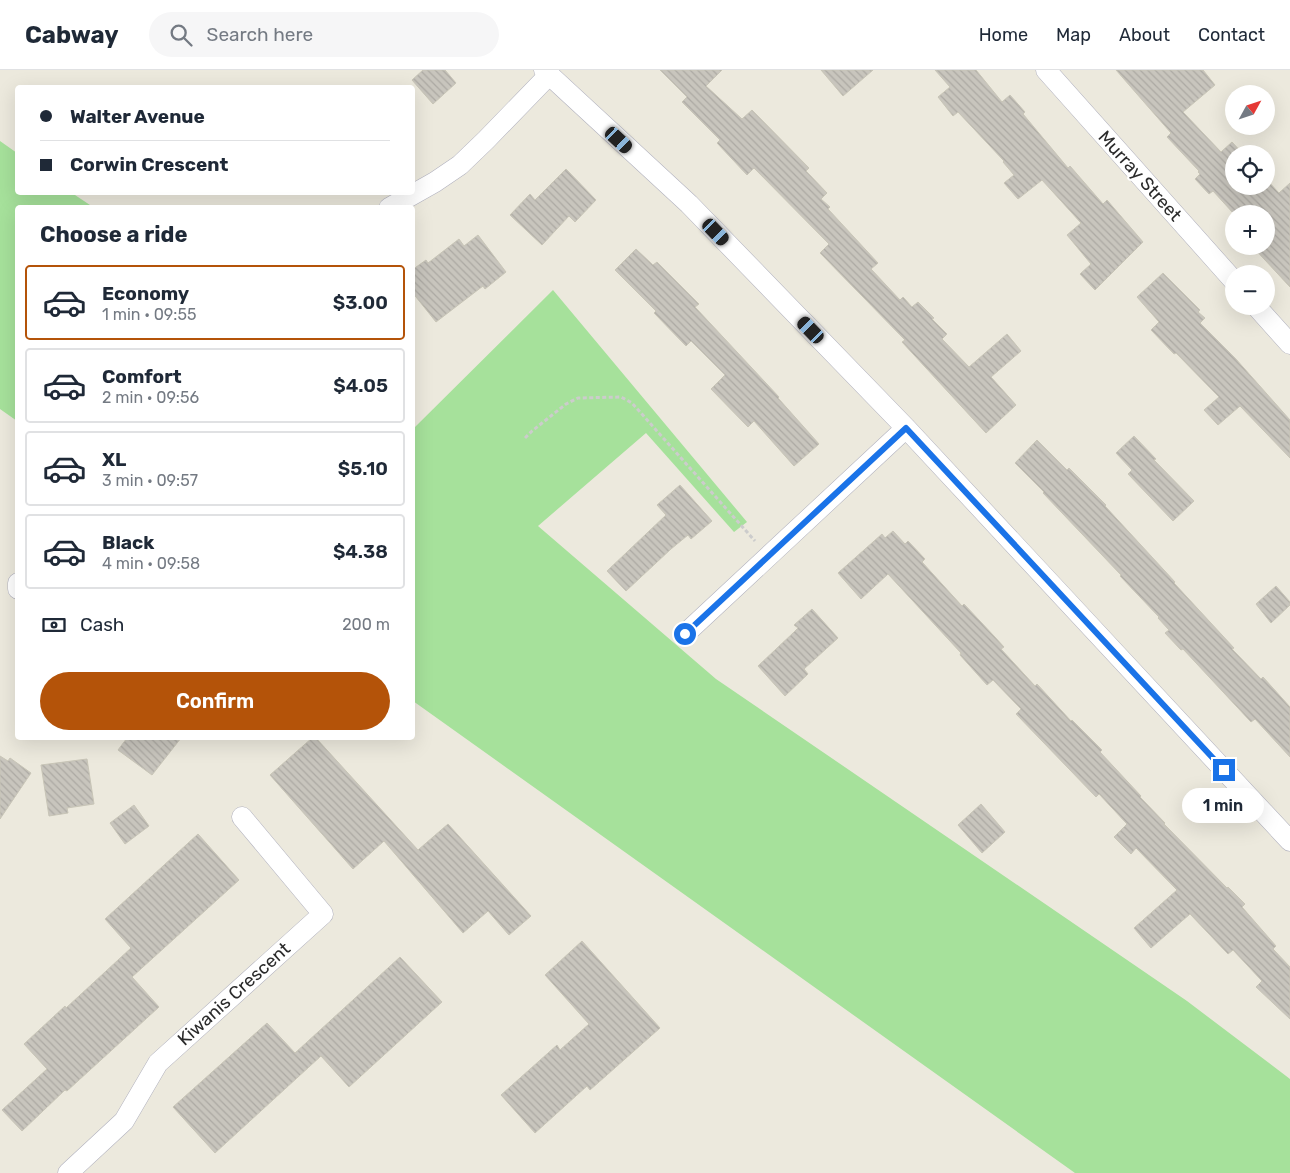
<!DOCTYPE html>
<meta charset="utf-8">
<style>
:root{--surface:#fff;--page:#f6f6f7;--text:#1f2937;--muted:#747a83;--line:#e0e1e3;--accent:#b45309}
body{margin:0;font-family:Rubik,sans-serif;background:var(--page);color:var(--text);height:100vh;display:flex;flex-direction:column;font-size:19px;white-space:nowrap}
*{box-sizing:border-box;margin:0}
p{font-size:16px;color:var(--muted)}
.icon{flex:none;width:28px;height:28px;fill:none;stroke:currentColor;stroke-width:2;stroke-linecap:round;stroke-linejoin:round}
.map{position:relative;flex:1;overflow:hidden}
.side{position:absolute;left:15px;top:135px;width:400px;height:535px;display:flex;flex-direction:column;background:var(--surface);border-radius:5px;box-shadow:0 5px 20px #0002}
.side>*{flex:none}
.top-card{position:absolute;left:15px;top:15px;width:400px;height:110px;border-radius:5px;box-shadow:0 5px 20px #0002;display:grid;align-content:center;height:110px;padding:0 25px;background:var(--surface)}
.needle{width:32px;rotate:50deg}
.tools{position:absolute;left:1225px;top:15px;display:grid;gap:10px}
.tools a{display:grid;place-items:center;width:50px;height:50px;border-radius:50%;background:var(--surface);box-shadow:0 5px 20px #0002;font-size:25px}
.end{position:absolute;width:22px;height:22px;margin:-11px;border:6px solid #1a73e8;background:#fff;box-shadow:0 0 0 2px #fff}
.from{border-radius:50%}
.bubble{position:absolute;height:35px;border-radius:18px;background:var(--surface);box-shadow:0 5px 20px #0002;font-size:16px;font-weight:600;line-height:35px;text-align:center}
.car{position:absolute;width:15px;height:30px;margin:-15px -8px;border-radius:6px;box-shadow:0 0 4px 1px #0007;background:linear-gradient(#222 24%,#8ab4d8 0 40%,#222 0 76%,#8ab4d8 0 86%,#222 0)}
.top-card b{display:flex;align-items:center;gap:18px;height:48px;font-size:19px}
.top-card b+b{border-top:1px solid var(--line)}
.top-card i{width:12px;height:12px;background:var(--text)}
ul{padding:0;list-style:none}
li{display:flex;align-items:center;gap:15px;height:75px;margin:0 10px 8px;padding:0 15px;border:2px solid var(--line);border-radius:5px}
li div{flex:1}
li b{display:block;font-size:19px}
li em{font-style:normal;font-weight:600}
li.current{border-color:var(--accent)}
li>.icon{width:45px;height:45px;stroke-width:1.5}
h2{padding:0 25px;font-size:22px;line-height:60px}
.pay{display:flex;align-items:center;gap:12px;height:55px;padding:0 25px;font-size:19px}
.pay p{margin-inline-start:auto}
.primary-button{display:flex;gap:10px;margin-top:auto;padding:10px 25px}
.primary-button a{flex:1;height:58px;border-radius:30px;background:var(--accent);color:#fff;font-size:20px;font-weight:600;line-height:58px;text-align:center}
header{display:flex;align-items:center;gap:30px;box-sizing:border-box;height:70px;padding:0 25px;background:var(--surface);border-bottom:1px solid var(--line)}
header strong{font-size:24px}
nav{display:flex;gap:28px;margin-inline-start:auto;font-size:18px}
.search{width:350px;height:45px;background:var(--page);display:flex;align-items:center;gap:12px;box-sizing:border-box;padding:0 18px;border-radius:28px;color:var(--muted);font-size:19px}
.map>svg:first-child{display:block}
.grass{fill:#a6e19b}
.building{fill:url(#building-back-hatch);stroke:#c8c5b7}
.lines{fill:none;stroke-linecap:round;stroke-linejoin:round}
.street-casing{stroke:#b1b1be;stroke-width:21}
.path{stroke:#ccc;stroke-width:3;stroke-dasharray:4 2.5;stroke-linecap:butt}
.street{stroke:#fff;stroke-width:20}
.route{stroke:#1a73e8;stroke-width:6}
.labels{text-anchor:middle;stroke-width:4;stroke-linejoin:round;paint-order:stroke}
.street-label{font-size:18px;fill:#2b2b2b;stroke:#fff}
</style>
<header>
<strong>Cabway</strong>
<div class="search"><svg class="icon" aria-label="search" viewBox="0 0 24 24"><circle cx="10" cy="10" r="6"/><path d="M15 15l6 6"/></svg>Search here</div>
<nav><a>Home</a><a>Map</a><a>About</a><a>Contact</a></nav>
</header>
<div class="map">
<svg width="1290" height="1103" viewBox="0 0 1290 1103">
<defs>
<pattern id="building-back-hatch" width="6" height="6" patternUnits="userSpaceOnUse" patternTransform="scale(1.25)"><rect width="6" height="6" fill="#c8c5bd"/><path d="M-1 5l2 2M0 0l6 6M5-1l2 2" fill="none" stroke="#aca9a3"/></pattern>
</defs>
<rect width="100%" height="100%" fill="#ece9dd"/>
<path class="grass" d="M0 71 17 83 18 122 72 123 93 137 18 138 17 351 0 339Z
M553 220 747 452 734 462 646 363 538 456 716 609 1187 931 1290 1009V1103H1075L413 631V359Z"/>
<path class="building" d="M423 0H445L456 13 433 34 412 10Z
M660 0H722L706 16 742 49 752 40 809 98 806 101 827 123 821 129 830 137 828 139 878 193 871 199 900 230 903 227 912 237 918 232 934 248 932 249 947 264 942 269 969 297 1007 264 1021 281 991 307 1016 335 986 363 902 272 905 270 820 183 829 174 754 98 747 105 717 73 720 70 682 32 687 27Z
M821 0H873L843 26Z
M935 0H976L1002 32 1010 25 1025 42 1023 44 1068 98 1070 96 1103 134 1107 130 1143 172 1095 220 1080 204 1091 194 1067 165 1081 153 1042 110 1018 129 1004 113 1014 105 1003 92 1004 91 958 42 953 46 938 27 950 17Z
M1116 0H1203L1215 15 1183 42 1221 82 1232 72 1243 84H1234V116H1266V109L1279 123 1290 113V217L1252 176H1266V144H1234L1213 121 1209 124 1195 109 1200 104 1198 102 1199 101 1167 67 1171 63Z
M566 99 596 130 575 152 569 146 542 175 510 145 530 124 535 130Z
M478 165 506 202 485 219 483 216 436 252 412 222V200L426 190 428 193 459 169 464 176Z
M636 179 653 195 657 192 699 234 695 237 779 327 778 328 819 374 794 396 754 351 748 357 711 319 725 305 691 271 686 276 654 243 656 241 615 200Z
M1163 203 1200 240 1198 242 1205 248 1200 253 1235 288 1290 350V388L1240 336 1218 355 1204 340 1219 327 1176 283 1174 284 1151 260 1159 252 1137 227Z
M1134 366 1156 389 1154 390 1194 431 1173 451 1128 404 1132 400 1116 383Z
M1037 370 1067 400 1069 398 1106 435 1105 436 1175 512 1174 513 1234 578 1232 579 1261 609 1263 607 1290 637V687L1255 649 1251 652 1183 579 1181 580 1165 563 1169 560 1158 548 1159 547 1120 506 1121 505 1043 423 1044 422 1015 393Z
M680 415 712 451 691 469 688 465 671 479 626 521 607 501 666 445 657 435Z
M893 461 905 474 908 471 925 489 922 492 962 536 964 534 994 566 1004 577 1001 579 1035 616 1037 614 1071 651 1072 650 1102 680 1100 682 1141 726 1140 727 1165 753 1164 754 1227 818 1228 817 1245 834 1242 837 1276 876 1273 879 1290 897V949L1256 917 1262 911 1233 880 1228 884 1190 844 1151 878 1134 858 1177 820 1136 778 1131 784 1114 767 1127 754 1099 724 1096 727 1016 644 1021 639 993 610 987 615 960 585 961 583 888 504 861 529 838 503 882 464 885 468Z
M1276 516 1290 532V535L1271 553 1256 534Z
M812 539 838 568 804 599 808 604 785 626 758 596 793 563 798 558 794 555Z
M127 668H181L152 705 118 680Z
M312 668H316L418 780 448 754 531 846 509 865 488 841 463 863 384 771 353 799 270 705Z
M0 686 8 691 10 688 31 703 0 749Z
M87 689 94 734 67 738 68 743 49 746 41 695Z
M981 734 1005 762 982 783 958 755Z
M134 735 149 756 125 774 110 753Z
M198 764 239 810 132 907 159 937 67 1021 65 1020 22 1061 2 1040 47 999 24 974 65 936 66 938 131 878 105 849Z
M582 871 660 958 590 1020 587 1016 535 1063 501 1025 557 975 560 980 589 954 545 905Z
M400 887 442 932 349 1017 321 986 215 1083 173 1037 267 953 295 983Z"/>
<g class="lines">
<defs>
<path id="street" d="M544 0 689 134 906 358 1290 771
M1046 0 1234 211
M389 138 435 112 460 95 486 70 549 5
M1256 236 1290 274
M18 513V519
M685 564 906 358
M68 1103 124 1051 158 993 323 844 242 747"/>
</defs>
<use href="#street" class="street-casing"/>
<path class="path" d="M525 368 532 361 566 334 578 328 621 327 632 333 755 471"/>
<use href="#street" class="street"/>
</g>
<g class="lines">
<path class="route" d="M685 564 906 358 1224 700"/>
</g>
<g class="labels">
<g class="street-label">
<text transform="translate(1140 106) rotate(48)" y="6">Murray Street</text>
<text transform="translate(234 924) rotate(-42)" y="6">Kiwanis Crescent</text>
</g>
</g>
</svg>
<div class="tools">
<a><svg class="needle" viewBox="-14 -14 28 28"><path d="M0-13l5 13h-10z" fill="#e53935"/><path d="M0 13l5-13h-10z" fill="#747a83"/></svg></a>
<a><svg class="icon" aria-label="locate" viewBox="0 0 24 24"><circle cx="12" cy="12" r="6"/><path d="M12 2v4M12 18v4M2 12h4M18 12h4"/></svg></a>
<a>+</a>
<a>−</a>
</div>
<i class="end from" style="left:685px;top:564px"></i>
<i class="end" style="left:1224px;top:700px"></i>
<div class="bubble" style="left:1182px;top:718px;width:82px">1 min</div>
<i class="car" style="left:619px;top:70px;rotate:133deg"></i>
<i class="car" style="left:716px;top:162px;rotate:136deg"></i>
<i class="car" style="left:811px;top:260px;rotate:316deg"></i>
<div class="top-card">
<b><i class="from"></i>Walter Avenue</b>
<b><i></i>Corwin Crescent</b>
</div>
<section class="side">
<h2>Choose a ride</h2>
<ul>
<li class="current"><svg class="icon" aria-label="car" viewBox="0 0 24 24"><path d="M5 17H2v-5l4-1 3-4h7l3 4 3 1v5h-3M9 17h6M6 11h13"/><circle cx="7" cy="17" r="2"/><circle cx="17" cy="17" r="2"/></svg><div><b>Economy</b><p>1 min · 09:55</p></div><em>$3.00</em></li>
<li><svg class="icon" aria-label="car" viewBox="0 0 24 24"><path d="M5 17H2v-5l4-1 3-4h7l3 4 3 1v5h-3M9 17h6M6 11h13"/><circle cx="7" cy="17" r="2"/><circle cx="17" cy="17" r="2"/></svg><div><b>Comfort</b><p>2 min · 09:56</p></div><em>$4.05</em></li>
<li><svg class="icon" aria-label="car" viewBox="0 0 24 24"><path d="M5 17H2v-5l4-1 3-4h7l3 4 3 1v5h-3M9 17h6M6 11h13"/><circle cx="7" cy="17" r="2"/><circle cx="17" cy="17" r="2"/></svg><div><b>XL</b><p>3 min · 09:57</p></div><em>$5.10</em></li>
<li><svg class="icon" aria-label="car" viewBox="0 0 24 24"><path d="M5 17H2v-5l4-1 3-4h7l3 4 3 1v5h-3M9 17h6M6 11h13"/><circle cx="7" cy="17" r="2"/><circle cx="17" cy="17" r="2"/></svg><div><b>Black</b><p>4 min · 09:58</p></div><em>$4.38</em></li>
</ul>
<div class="pay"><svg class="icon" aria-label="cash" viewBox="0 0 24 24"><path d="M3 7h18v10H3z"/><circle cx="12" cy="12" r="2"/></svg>Cash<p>200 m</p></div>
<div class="primary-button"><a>Confirm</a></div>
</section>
</div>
